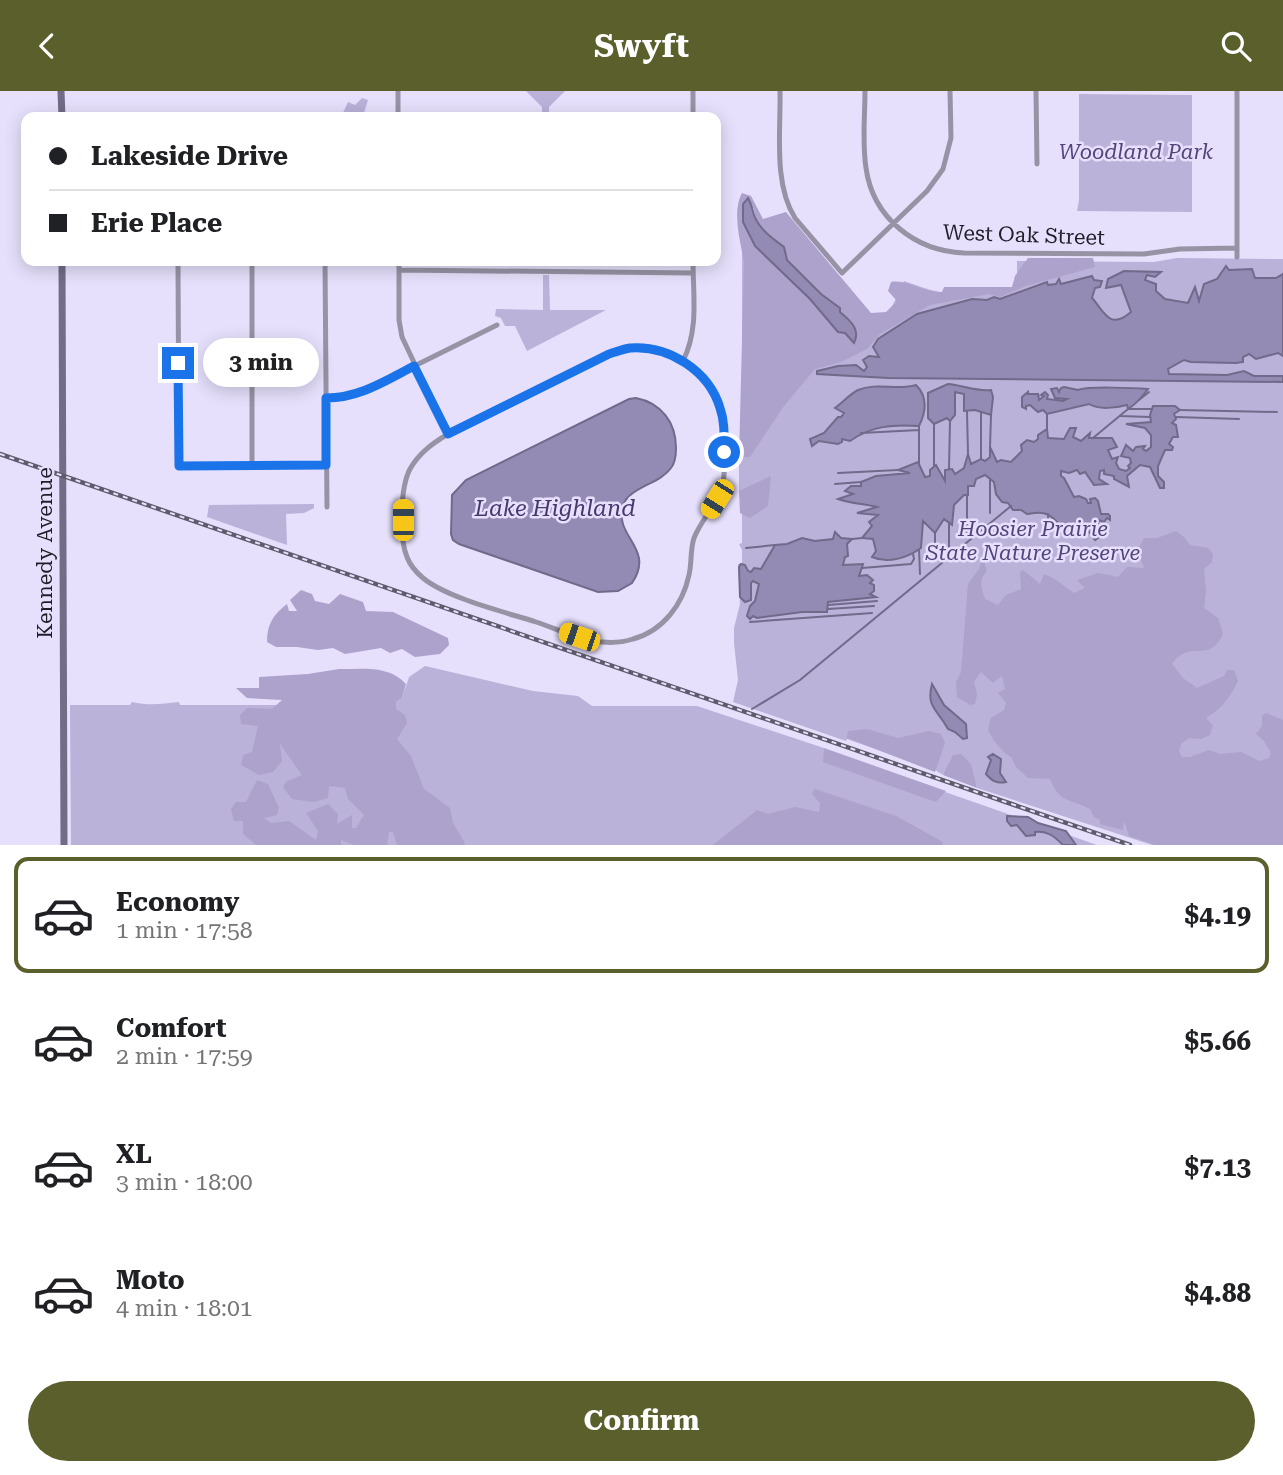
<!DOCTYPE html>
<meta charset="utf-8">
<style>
:root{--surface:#fff;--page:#f2f2f2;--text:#202124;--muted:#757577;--line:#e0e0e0;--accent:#5b5f2c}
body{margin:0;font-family:"Roboto Serif",serif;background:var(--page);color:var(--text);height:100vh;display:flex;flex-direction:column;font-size:26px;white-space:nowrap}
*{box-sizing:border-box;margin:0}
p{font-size:23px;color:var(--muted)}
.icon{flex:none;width:38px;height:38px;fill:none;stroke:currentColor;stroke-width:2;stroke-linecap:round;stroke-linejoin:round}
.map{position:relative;height:754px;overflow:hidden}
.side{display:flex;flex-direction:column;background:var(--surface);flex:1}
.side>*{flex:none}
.hud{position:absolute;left:21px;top:21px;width:700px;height:154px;border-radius:14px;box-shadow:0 4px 18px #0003;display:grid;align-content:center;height:154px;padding:0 28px;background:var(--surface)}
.end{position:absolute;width:32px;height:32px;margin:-16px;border:9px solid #1a73e8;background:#fff;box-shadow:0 0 0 4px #fff}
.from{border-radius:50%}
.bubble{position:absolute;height:49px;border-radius:24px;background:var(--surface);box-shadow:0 4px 18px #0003;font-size:23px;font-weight:700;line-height:49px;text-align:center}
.car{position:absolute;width:21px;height:42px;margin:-21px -10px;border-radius:9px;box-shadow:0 0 5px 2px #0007;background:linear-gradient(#f5c518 24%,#345 0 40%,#f5c518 0 76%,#345 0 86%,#f5c518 0)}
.hud b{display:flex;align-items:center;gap:24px;height:66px;font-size:26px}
.hud b+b{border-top:2px solid var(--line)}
.hud i{width:18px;height:18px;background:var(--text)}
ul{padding:12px 0 0;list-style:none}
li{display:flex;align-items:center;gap:21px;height:116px;margin:0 14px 10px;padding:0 14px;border:4px solid transparent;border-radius:14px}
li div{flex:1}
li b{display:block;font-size:26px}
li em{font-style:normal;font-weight:700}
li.active{border-color:var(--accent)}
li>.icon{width:63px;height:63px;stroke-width:1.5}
.primary-button{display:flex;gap:14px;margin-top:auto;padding:14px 28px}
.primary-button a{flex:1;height:80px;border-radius:42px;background:var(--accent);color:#fff;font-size:28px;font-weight:700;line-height:80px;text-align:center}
header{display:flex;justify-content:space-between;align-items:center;height:91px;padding:0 28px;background:var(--accent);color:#fff;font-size:32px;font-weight:700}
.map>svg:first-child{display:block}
.green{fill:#bab2d9}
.forest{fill:#aca2cc;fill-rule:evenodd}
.water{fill:#948bb4;stroke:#716a8a;stroke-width:2}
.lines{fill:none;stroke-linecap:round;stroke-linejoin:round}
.stream{stroke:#716a8a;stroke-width:2}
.street{stroke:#9793a5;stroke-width:5}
.secondary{stroke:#726c86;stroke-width:7}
.rail-casing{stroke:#5f5b6d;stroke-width:4.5}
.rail{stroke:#e6e0fc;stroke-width:2;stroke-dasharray:5;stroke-linecap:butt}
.route{stroke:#1a73e8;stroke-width:9}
.labels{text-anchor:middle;stroke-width:5;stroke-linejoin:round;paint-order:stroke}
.park-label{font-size:21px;font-style:italic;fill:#54447c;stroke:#e6e0fc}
.street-label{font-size:21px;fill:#201d29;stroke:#e6e0fc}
.water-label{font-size:23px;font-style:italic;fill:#48386e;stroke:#e6e0fc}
</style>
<header><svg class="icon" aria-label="back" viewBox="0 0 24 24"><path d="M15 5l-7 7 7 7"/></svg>Swyft<svg class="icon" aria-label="search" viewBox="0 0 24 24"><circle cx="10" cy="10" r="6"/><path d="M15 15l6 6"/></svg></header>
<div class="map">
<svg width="1283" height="754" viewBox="0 0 1283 754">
<rect width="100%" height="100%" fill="#e6e0fc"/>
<path class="green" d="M526 0H565L549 16V26H542V16Z
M1079 3 1192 4V121L1077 120 1079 109Z
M362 7 368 9 363 25 341 26 348 11 355 14Z
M742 141 882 237 904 190C950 207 970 208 1017 196V170L1154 171 1177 167 1283 168V754H1152L977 697 976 693 944 682 943 684 935 679 847 648 846 650 733 611 738 589 734 552V537L740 513 738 473 742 472V459L739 453 742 452V399L739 400V366H742Z
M543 184H549L550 219H606L527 260 515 235H505L501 227 495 225 496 218 543 219Z
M314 413V417L304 422 286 423 287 454 207 426 209 414Z
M425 575 533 600 578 605 592 615H697L824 657 825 659 1097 754H71L70 614H130L132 611C149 615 162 613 179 611L180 614H396V611L402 607 409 586Z"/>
<path class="forest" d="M742 102 751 105 763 128 786 121 871 222 886 221 897 210 888 200 891 191C909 188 923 202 942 201L944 196H1012L1015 185 1028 167H1093L1095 176 1026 195 1000 206 989 203 930 214 880 243 867 258 841 271 815 278 784 315 750 366H739L744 170C740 150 732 120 742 102ZM754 117C754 134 771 147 784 156L787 168 821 203 834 211 840 221 855 234 854 251 845 242 838 241 744 131Z
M771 385 768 415 750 427 740 422 739 400Z
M1176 440 1185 447 1190 454 1208 457 1213 463 1212 471 1204 478 1206 501 1204 517 1218 527 1223 543C1209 574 1190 547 1172 573L1183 587 1197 597 1224 585 1227 579H1234L1238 590C1230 607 1222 617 1206 627L1213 634 1210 644 1201 648 1189 647 1181 653 1179 660 1182 666H1190L1209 659 1221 663 1241 661 1260 670 1269 667 1271 662 1264 650 1256 643 1262 635V625L1266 622 1283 629V754H1156L1129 745 1124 730 1123 739 1100 733V729L1094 726 1090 718C1070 707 1060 713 1050 688L1028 687 1016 676 1011 666 1005 662 994 650 988 639 991 627 1004 619 1006 612 998 602 1005 598 1002 585 993 592 981 581 974 591 977 604 975 613 970 614 957 606 956 591 961 581 968 493 979 478 983 467 987 480C978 489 981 497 985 508L998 514 1006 504 1021 498 1020 481 1023 479 1040 493 1044 483 1053 487 1074 502 1085 497 1077 489 1098 482 1118 486 1127 476 1144 477 1142 471 1135 464 1144 447H1157Z
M301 499 312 503 315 510 329 513 340 503 363 511 366 520 393 521 448 547 449 554 440 563 415 566 402 558 390 562 381 557 345 563 333 557 318 559 297 556H276L267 551C267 533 273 524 287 513L289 520H297L290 509Z
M339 578C363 578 389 574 406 593L402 607 396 611V618L405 624 407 632 397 648 411 665 424 698 450 717 453 732 465 752 464 754H397L393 741H389L387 754H354L341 749V754H256L243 743V730H234L231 718 236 711H246L257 689 268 693 279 717 277 724 264 727 271 732 289 730 316 749 318 740 306 722 328 713 338 723 337 733 352 724V737H356L364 724 348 708 345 697 329 695 328 707 313 711 292 708 283 696 287 690 302 684 280 653 282 670 273 681 259 684 241 674 243 664 252 661 258 635 241 633 240 624 247 617 272 618 282 609 247 607 236 597H259V586L308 583Z
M867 638 898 647 929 640 941 643 945 652 935 681 847 647 848 640Z
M824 657 946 700 936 711 823 671Z
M961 663 971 673 977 697 943 684 953 664Z
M815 698 896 725 943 751 942 754H713L757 719 768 723 795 716 819 721 820 712 812 703Z"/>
<path class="water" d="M748 107C752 114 752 118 754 124 759 138 773 148 784 156L787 169 821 203 840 217V221C850 230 861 238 854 252L845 242 838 241 810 208 755 155 743 131V113Z
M1226 175 1229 179 1252 178 1255 187H1276L1283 183V265L1278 262 1256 268 1249 263 1243 266V271L1236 272 1191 271 1184 269 1168 278 1169 283 1227 284 1244 280 1254 285H1283V291L888 287 817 283V280L838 275 856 274 864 280 867 276 863 269 869 265 879 266 873 256 878 248 917 223 972 208 987 209 994 206 1000 208 1047 191 1048 194 1056 193 1059 188 1061 193 1092 185 1094 189 1102 190 1100 196 1095 197 1092 207C1104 220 1109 240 1131 221L1121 194 1106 197 1108 188 1124 180 1161 181 1155 186 1147 184 1145 189 1156 193V200L1165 208 1188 212 1195 196 1199 210 1204 193 1217 188Z
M948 293C962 294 977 301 991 299L993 306 991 324 975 319 964 320V303L955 301V324L950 330 947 327 934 333 928 327V302Z
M916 294C928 306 926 321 919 335 893 333 871 335 850 350L842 348V351L838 353 819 350 812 355 810 348 824 342 838 326H841L844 322 835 317C842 312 850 303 858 299 877 291 897 300 916 294Z
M1064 296 1078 299C1088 295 1135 297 1148 298 1143 305 1136 313 1128 318L1127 314C1116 317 1099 319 1089 313L1047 323 1043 319 1038 321 1030 314 1026 315V318L1022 316V306L1028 301V303H1038L1039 309 1044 305 1041 304 1045 301 1048 304 1047 308 1063 310 1067 308 1055 307 1051 298 1057 297 1059 301 1061 297Z
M636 307C661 312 676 331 676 357 676 364 675 372 671 377 659 394 627 396 622 417 616 447 655 458 632 492L618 500 598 501 459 453 453 449 451 443 452 404 466 389 629 308Z
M1153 315H1175L1180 319 1174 323 1176 328 1172 332 1176 334 1178 346H1173L1169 353 1173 356 1172 359H1165L1158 375V385L1164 391V397H1160L1150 376 1140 374 1127 385 1129 396 1114 388V385L1104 383V379L1100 380 1099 388 1107 393 1094 394 1085 381 1080 383 1077 379 1069 382 1061 380V385L1064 387 1074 406 1079 405 1086 408 1088 412H1091L1090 408 1095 407 1098 410 1101 423H1108L1110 425V429L1107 427 1104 431 1099 429 1097 436 1102 444 1095 449 1089 441 1079 439 1056 443 1057 431C1047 420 1041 421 1027 423L1021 419H1013L1008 412 1002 411 996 403 994 391 985 384 976 388 974 395H968V404H964L954 414 952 434 944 428 935 442 923 430 921 457C907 467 888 473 872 466L876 460 873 448 862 447 872 435 869 431 878 424 857 422 877 416C863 412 851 413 838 408L853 403 845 400 851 395H861V391L876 385 910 382 898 379 918 371 925 386 930 385V379L936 374 945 390V379L952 378 955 383 964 377 968 363 971 373 981 368 985 370 990 366V356L997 371 1001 369 1011 371 1022 360 1021 354 1027 349 1034 351 1038 348V344L1047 338 1048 347 1064 348 1070 337H1076L1073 346 1081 350 1090 342 1089 347H1112L1117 356 1108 359 1112 368 1118 366 1116 372 1119 378 1126 380 1130 377 1128 375 1131 372 1130 367 1121 365 1126 354 1133 360 1136 356 1145 355 1143 358 1146 360 1151 356V344L1145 337 1126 333 1151 331 1150 324Z
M835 441 841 447 852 448 847 453 848 465 845 466 843 474 863 473 859 485 867 484 873 489 870 492 874 494V500L870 503 876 506 828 511 827 521H802L757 527 753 525 750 528 747 525 750 515 755 510 759 493 753 490 751 492V509L745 511 740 506 739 476 741 473 745 474 748 480 751 481 754 477 761 478 775 454 787 453 802 447 815 450 833 448Z
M932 593 944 614 966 633 967 647 963 648 955 641 948 638C937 618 926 616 932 593Z
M993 663 1001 668 1000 682 1006 691C997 693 992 690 986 683L991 669 988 666Z
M1007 725 1028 726 1038 732 1066 740 1076 754H1063C1055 746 1047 739 1035 741V744L1026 745 1017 734 1011 735 1007 730Z"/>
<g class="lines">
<path class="stream" d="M1139 309 1149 301
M1180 319 1277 321
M967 320 968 363
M981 321V368
M1047 323V338
M1120 325 1150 326
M1176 326 1239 328
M934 333V375
M919 335V374
M861 342 919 339
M1093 347 1128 318H1152
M990 356 991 324
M949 378 950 330
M838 382 898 379
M835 393 861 391
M967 404V443
M990 422V389
M1048 423V434
M935 442V470
M852 448 862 447
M949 456V431
M746 457 775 454
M919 458 920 483
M862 477 911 473 914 468 913 463
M828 514 877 510
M828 518 874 515
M750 531 872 522
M752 618 800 589 1011 415"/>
<path class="street" d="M398 0V26
M780 0C781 39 773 92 795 127L842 182 927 100 943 78 951 47 950 0
M865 0C865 25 862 52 866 77 873 127 915 160 964 162L1144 163 1180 158 1237 157
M1036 0 1037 73
M1237 0V166
M693 26V0
M178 170 179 375 326 374
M252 170V374
M325 170 327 416
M399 170V229L402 246 448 343
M399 179 693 182
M631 257C692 262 724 292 724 354 724 368 726 383 722 396 716 415 701 429 694 447 690 459 692 472 689 484 683 513 663 540 633 548 624 551 612 552 602 551 580 549 557 538 536 531 505 521 447 507 423 487 417 482 410 474 407 466 399 447 400 397 410 378 419 362 433 352 448 343L609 263Z
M683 270C699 238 693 204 693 170
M326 308 341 307 358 303 497 234"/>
<path class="secondary" d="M61 0 62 26
M62 170 64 754"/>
<defs>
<path id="rail" d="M0 363 1130 754"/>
</defs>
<use href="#rail" class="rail-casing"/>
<use href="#rail" class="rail"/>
</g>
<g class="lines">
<path class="route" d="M178 272 179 375 326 374V307C359 307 385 290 414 275L448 343 609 263C616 261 623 258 630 257 669 254 709 280 720 317 725 331 724 346 724 361"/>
</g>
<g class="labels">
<g class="park-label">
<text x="1136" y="68">Woodland Park</text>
<text x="1033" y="445">Hoosier Prairie<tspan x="1033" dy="24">State Nature Preserve</tspan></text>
</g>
<g class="street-label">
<text transform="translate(1024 144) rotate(2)" y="7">West Oak Street</text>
<text transform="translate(45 462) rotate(-90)" y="7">Kennedy Avenue</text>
</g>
<g class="water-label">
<text x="555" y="425">Lake Highland</text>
</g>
</g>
</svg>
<i class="end from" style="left:724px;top:361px"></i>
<i class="end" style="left:178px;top:272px"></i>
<div class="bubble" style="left:203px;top:247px;width:116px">3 min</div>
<i class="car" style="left:717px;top:408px;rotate:212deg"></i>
<i class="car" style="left:403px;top:429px;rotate:0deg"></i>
<i class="car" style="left:579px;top:546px;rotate:289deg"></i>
<div class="hud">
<b><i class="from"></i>Lakeside Drive</b>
<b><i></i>Erie Place</b>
</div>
</div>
<section class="side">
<ul>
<li class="active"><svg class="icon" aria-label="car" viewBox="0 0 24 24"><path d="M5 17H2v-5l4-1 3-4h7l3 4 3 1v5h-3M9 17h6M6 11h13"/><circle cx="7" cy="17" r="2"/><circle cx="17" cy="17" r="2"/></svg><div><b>Economy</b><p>1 min · 17:58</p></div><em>$4.19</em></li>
<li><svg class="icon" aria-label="car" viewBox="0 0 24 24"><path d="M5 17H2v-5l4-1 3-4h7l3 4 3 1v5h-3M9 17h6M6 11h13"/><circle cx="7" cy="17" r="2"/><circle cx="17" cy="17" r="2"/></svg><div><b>Comfort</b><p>2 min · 17:59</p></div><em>$5.66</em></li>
<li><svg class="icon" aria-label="car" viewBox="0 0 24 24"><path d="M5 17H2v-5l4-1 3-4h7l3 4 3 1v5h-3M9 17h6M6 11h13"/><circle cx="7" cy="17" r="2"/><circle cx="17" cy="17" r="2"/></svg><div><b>XL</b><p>3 min · 18:00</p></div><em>$7.13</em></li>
<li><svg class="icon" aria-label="car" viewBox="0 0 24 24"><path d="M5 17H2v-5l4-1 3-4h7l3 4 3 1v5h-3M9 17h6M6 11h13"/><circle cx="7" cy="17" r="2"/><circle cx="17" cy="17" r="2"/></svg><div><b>Moto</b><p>4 min · 18:01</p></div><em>$4.88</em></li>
</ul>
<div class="primary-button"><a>Confirm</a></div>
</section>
